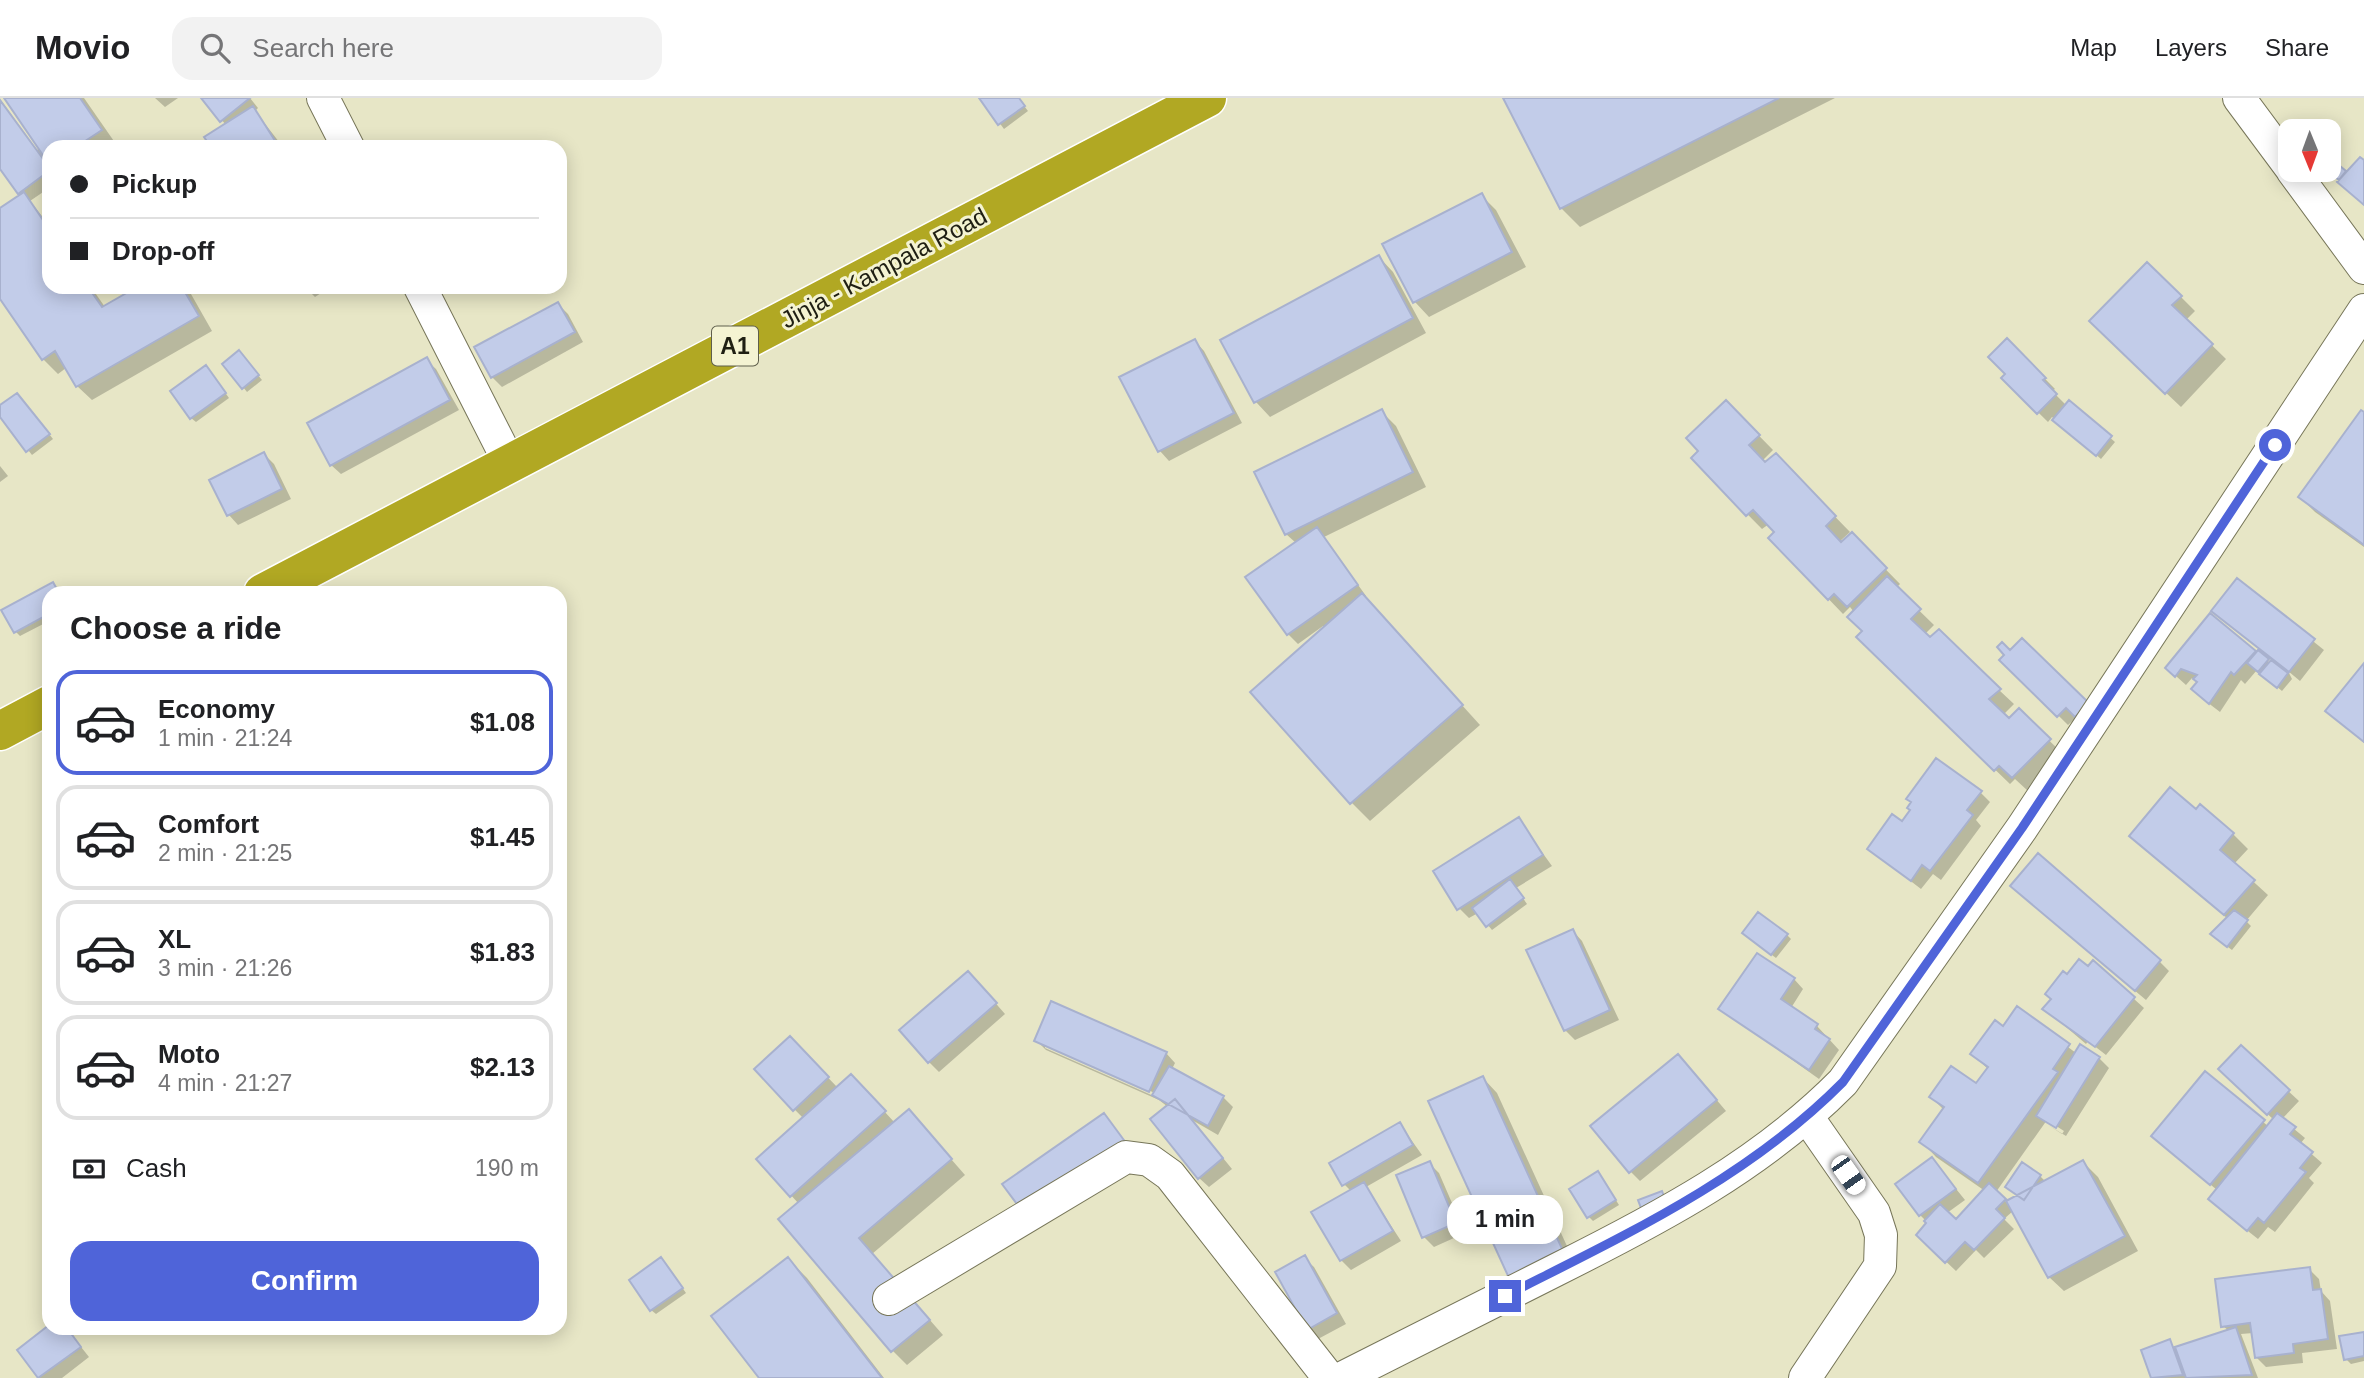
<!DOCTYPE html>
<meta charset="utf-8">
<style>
:root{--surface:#fff;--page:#f2f2f2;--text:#202124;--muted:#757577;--line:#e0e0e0;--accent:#4f64d9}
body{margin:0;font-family:Helvetica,sans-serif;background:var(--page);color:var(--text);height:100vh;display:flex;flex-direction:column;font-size:26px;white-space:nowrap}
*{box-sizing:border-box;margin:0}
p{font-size:23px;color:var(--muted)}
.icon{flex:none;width:38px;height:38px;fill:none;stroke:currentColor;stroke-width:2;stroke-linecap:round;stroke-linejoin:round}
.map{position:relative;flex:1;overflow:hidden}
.panel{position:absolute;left:42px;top:488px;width:525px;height:749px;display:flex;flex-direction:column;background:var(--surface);border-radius:21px;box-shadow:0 4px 18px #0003}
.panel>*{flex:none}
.banner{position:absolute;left:42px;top:42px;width:525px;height:154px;border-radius:21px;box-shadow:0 4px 18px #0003;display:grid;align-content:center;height:154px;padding:0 28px;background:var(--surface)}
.needle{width:46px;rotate:179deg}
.fabs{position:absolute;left:2278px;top:21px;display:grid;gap:14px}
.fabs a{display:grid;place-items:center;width:63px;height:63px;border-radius:14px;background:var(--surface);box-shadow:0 4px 18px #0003;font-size:35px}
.end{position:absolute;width:32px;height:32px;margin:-16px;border:9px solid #4f64d9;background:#fff;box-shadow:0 0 0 4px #fff}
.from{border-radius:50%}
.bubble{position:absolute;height:49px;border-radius:21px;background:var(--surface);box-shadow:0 4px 18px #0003;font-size:23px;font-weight:700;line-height:49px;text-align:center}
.car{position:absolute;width:21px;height:42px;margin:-21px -10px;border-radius:9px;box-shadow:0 0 5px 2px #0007;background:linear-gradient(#fff 24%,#345 0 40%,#fff 0 76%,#345 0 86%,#fff 0)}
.banner b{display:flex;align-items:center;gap:24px;height:66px;font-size:26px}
.banner b+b{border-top:2px solid var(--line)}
.banner i{width:18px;height:18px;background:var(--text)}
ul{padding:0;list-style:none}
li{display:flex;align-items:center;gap:21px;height:105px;margin:0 14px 10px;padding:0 14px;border:4px solid var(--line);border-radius:21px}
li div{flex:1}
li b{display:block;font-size:26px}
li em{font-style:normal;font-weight:700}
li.on{border-color:var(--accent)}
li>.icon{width:63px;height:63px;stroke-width:1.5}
h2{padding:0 28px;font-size:32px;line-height:84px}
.pay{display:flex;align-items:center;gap:18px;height:77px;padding:0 28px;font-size:26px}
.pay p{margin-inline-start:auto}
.action{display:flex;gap:14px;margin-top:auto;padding:14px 28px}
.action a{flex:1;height:80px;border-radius:21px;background:var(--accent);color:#fff;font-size:28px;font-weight:700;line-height:80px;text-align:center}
header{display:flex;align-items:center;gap:42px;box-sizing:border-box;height:98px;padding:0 35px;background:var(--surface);border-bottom:2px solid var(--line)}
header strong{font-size:33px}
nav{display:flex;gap:38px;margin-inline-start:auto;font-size:24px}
.search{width:490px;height:63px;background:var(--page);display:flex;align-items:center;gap:18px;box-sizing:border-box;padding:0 24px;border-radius:21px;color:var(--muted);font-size:26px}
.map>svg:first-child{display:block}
.shadow{fill:#0003;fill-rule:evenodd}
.building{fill:#c2cce9;stroke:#a8b1ce;stroke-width:2}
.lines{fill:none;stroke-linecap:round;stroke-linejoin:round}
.street-casing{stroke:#777659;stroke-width:34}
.highway-casing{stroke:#fff;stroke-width:41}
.street{stroke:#fff;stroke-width:32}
.highway{stroke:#b1a823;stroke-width:38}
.route{stroke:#4f64d9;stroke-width:9}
.labels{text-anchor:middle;stroke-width:6;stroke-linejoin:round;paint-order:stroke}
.shield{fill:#f4f3d2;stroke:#5f5f4c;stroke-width:2}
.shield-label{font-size:23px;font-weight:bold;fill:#1f1f13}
.street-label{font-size:24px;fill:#1f1f13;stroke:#f4f3d2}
</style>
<header>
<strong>Movio</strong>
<div class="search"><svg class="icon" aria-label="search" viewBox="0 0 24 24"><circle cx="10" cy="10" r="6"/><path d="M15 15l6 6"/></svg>Search here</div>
<nav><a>Map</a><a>Layers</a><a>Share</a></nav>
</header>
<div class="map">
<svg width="2364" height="1280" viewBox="0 0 2364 1280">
<rect width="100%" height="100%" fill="#e7e6c6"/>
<path class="shadow" d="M6 0H84L118 49H49V90L30 103 49 127V189H91L105 209 141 189H187L212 233 92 302 77 288 66 270 58 276 43 261 0 198V112L22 97 0 68V1L37 52 40 50Z
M155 0H178L165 9Z
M203 0H250L258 10 255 13 283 49H213L226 27Z
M981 0H1018L1028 13 1004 31Z
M1505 0H1835L1580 129 1561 110Z
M1481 97 1496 112 1526 169 1429 219 1415 204Z
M1379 159 1393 174 1426 235 1270 319 1256 304Z
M305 189H330L315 199Z
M2181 199 2195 213 2186 222 2226 261 2181 309 2106 238Z
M558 206 568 216 583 244 502 289 492 279Z
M2007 242 2055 291 2052 293 2066 307 2069 304 2115 344 2101 361 2052 319 2048 324 2003 280 2008 276Z
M1195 243 1204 253 1242 325 1169 363 1160 353Z
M243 259 262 282 247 294 243 289Z
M426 262 436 271 459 312 341 376 331 367Z
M210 274 229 300 196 324 191 320Z
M22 301 53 341 32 357 0 316V310Z
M1726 304 1773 352 1762 363 1765 366 1775 357 1850 434 1839 444 1842 446 1852 437 1900 486 1896 490 1934 527 1925 536 1999 592 2014 606 2003 617 2009 623 2019 613 2064 657 2028 693 2015 681 2010 686 1873 554 1854 514 1850 509 1843 516 1770 440 1777 434 1769 426 1762 431 1693 361 1701 353Z
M1381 313 1396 328 1426 389 1324 439 1366 498 1364 499 1480 627 1370 723 1351 704 1325 530 1323 528 1298 546 1288 536 1296 445 1286 436Z
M2364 316V449L2315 414 2300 399Z
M264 356 274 366 291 401 238 427 229 417Z
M0 368 8 378 0 384Z
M2237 482 2324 552 2300 583 2288 573 2292 581 2282 593 2257 572 2245 586 2241 582 2220 614 2203 601 2198 585 2192 580 2186 587 2167 570 2210 517 2257 556 2261 552 2213 513ZM2263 554 2273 562 2270 565 2260 556Z
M53 486 59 495H49V523L20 538 16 534Z
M2002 562 2097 616 2086 628 2077 619 2068 627Z
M2364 567V645L2327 613Z
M1980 694 1990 704 1976 722 1981 728 1941 782 1933 776 1921 791 1869 751 1903 726Z
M2196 713 2233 736 2248 751 2234 766 2268 797 2246 823 2251 828 2232 852 2217 841 2228 821 2131 738Z
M1518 721 1552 768 1516 790 1527 806 1492 832 1478 815 1469 820 1459 810Z
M2022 798 2160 864 2169 873 2146 902Z
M1573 833 1582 843 1619 922 1575 942 1565 932 1529 853Z
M1787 837 1791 841 1776 860 1748 839Z
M2093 864 2144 910 2106 957 2088 943 2086 946 2045 911 2067 879 2088 870Z
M1794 881 1803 891 1791 910 1817 928 1839 952 1819 981 1721 911Z
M978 885 1005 916 939 974 929 964Z
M2017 911 2076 955 2099 960 2109 970 2066 1038 2048 1027 2062 1036 2064 1033 2047 1022 1996 1094 2007 1105 2019 1098 2040 1078 2046 1084 2083 1064 2098 1079 2138 1153 2064 1193 2049 1179 2013 1113 2004 1121 2014 1131 1984 1160 1976 1152 1956 1173 1918 1137 1928 1125 1920 1117 1932 1061 1965 1102 1947 1115 1956 1124 1985 1093 1936 1059 1922 1044 1944 1012 1931 999 1976 988 1988 971 1972 956 2004 930Z
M790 940 838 990 861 988 895 1025 909 1013 965 1077 872 1156 943 1237 907 1267 893 1253 799 1106 758 1061 804 1021 756 972Z
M1036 942 1166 955 1175 965 1172 971 1223 999 1233 1009 1218 1037 1192 1022 1232 1071 1209 1089 1199 1080 1168 1009 1159 1002 1046 952ZM1045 946 1157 996 1156 999 1045 950Z
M2241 949 2299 1003 2282 1021 2305 1040 2300 1046 2322 1065 2309 1080 2314 1085 2275 1134 2268 1129 2258 1141 2220 1111 2217 1092 2163 1047 2263 1024 2268 1028 2274 1022 2230 981Z
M1688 968 1726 1013 1640 1083 1630 1073Z
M1483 980 1497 995 1577 1170 1525 1193Z
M1400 1026 1422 1057 1366 1089 1401 1143 1351 1172 1341 1162 1351 1093 1344 1086Z
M1429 1065 1439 1075 1465 1135 1434 1149 1424 1139Z
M1602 1080 1619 1107 1593 1123 1589 1119Z
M1304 1160 1314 1169 1346 1226 1318 1241 1308 1231Z
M788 1161 807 1180 884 1280H761Z
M666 1166 686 1195 656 1216 651 1212Z
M2309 1171 2319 1181 2321 1193 2330 1203 2337 1251 2302 1255 2303 1265 2266 1269 2256 1259 2253 1235 2241 1236 2258 1280H2153L2143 1253 2170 1243 2175 1251 2229 1233 2223 1228Z
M49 1229 66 1230 89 1259 62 1280H40L19 1253Z
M2364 1235V1263L2351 1266 2346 1261Z"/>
<path class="building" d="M4 0H80L102 32 76 49H49V66Z
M201 0H250L220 24Z
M979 0H1019L1025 8 998 27Z
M1503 0H1779L1560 111Z
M0 2 49 69V73L18 96 0 71Z
M253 8 279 49H211L204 39Z
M2360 59 2364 62V107L2337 84Z
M2340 68 2346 73 2339 82 2332 77Z
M24 94 49 131V189H88L102 209 137 189H182L199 218 76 289 55 253 42 262 0 201V110Z
M1482 95 1512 154 1413 205 1382 146Z
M1379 157 1413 220 1254 305 1220 242Z
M2147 164 2182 198 2172 207 2213 246 2165 296 2089 223Z
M558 204 575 234 491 280 474 249Z
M2007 240 2046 280 2043 282 2057 296 2037 316 2001 280 2005 276 1988 259Z
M1195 241 1234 315 1158 354 1119 279Z
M239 252 259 277 242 291 222 266Z
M427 259 450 302 330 368 307 325Z
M206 267 226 295 190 321 170 293Z
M17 295 50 336 26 354 0 319V307Z
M1726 302 1760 337 1749 347 1765 364 1776 355 1836 418 1826 428 1841 444 1852 434 1887 470 1847 509 1834 496 1828 502 1768 440 1774 434 1753 412 1746 418 1691 360 1698 353 1686 340Z
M2069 302 2112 338 2096 358 2052 322Z
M1382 311 1413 374 1285 437 1254 374Z
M2361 312 2364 314V447L2298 399Z
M264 354 282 391 227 418 209 382Z
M1317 429 1358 487 1287 537 1245 479Z
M1887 478 1921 511 1911 521 1930 539 1939 531 2001 591 1989 601 2009 620 2019 610 2051 641 2012 680 1999 668 1994 673 1856 539 1862 533 1847 519Z
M2237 480 2315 541 2289 574 2211 513Z
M53 484 59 495H49V516L14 535 1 512Z
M1362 495 1463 607 1350 706 1250 594Z
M2210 515 2256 553 2234 577 2231 574 2209 606 2191 591 2197 584 2193 581 2197 577 2181 571 2175 579 2165 570Z
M2022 540 2089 605 2075 619 2066 610 2057 619 1999 562 2004 557 1997 549 2002 544 2010 552Z
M2258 552 2269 561 2258 574 2247 565Z
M2271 562 2288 575 2277 590 2259 576Z
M2364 565V644L2325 613Z
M1936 660 1982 693 1967 712 1973 717 1930 773 1922 767 1911 783 1867 751 1892 716 1902 723 1910 712 1907 710 1911 704 1906 701Z
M2170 689 2196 711 2200 706 2234 735 2220 752 2255 782 2224 817 2129 738Z
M1519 719 1543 757 1457 812 1433 773Z
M2038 755 2161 862 2135 893 2010 788Z
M1510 781 1524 800 1486 829 1472 810Z
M2234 812 2248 822 2227 849 2210 836Z
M1758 814 1788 836 1771 857 1742 835Z
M1573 831 1610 912 1564 933 1526 852Z
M1757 855 1795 880 1781 901 1818 926 1815 931 1830 941 1809 972 1718 911Z
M2079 861 2088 868 2093 862 2135 899 2095 949 2042 911 2051 901 2045 896 2063 873 2067 876Z
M968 873 997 905 928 965 899 932Z
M1051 903 1167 954 1149 994 1034 943Z
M2017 908 2070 946 2053 971 2058 974 1978 1085 1919 1044 1944 1009 1929 999 1951 968 1976 985 1988 969 1970 956 1995 922 2003 928Z
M790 938 829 979 793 1013 754 971Z
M2080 946 2100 959 2056 1030 2036 1018Z
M2241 947 2290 992 2267 1017 2218 971Z
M1678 956 1717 1002 1629 1075 1590 1028Z
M1169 968 1224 998 1208 1028 1152 997Z
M2205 973 2265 1022 2210 1087 2151 1038Z
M851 976 886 1013 790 1099 756 1061Z
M1483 978 1564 1155 1509 1180 1428 1003Z
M1175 1001 1223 1060 1198 1081 1150 1021Z
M909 1011 952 1061 859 1140 930 1222 891 1254 778 1121Z
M1104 1015 1129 1049 1028 1121 1002 1086Z
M2277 1015 2296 1029 2290 1036 2313 1054 2300 1070 2306 1074 2264 1125 2258 1120 2247 1133 2208 1101Z
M1400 1024 1413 1047 1342 1088 1329 1065Z
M1932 1059 1956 1091 1919 1118 1895 1086Z
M2083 1062 2125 1138 2048 1180 2006 1103Z
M1430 1063 1456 1125 1422 1140 1396 1077Z
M2022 1064 2041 1077 2024 1102 2005 1089Z
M1598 1073 1616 1102 1587 1120 1569 1091Z
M1364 1084 1393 1133 1340 1163 1311 1114Z
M1989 1085 2006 1101 1996 1111 2005 1120 1974 1152 1965 1144 1945 1165 1916 1137 1926 1125 1924 1123 1940 1106 1956 1121Z
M1662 1093 1671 1117 1647 1126 1638 1102Z
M1305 1157 1337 1215 1307 1232 1275 1174Z
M661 1159 683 1190 650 1213 629 1182Z
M788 1159 882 1280H759L711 1218Z
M2310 1169 2313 1192 2321 1191 2328 1241 2293 1246 2294 1255 2255 1260 2250 1225 2221 1229 2215 1181Z
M49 1227V1230H67L81 1249 38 1280 17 1252Z
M2236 1229 2252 1277 2186 1280 2175 1249Z
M2364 1234V1258L2344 1262 2339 1238Z
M2170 1241 2183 1277 2151 1280 2141 1252Z"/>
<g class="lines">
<defs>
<path id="street" d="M323 0 348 49
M2239 0 2291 70
M2292 72 2364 170
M420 189 510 366
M889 1201 1126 1059 1149 1062 1170 1077 1329 1280
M1342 1280C1413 1244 1484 1208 1556 1172 1660 1120 1761 1067 1843 984L2022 730 2364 212
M1805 1280 1880 1168 1881 1137 1874 1115 1808 1020"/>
<path id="highway" d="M263 495 1207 0
M0 633 49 607"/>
</defs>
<use href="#street" class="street-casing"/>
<use href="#highway" class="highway-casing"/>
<use href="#street" class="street"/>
<use href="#highway" class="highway"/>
</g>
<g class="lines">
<path class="route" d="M1505 1198C1625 1137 1747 1081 1843 984L2022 730 2275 347"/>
</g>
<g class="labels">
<rect class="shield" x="712" y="228.5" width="46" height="39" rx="5"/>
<g class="shield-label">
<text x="735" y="256">A1</text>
</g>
<g class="street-label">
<text transform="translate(884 170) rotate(-28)" y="8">Jinja - Kampala Road</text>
</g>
</g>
</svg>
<div class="fabs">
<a><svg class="needle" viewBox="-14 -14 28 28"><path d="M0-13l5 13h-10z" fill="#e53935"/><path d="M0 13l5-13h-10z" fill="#757577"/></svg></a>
</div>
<i class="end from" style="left:2275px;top:347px"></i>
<i class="end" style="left:1505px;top:1198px"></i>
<div class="bubble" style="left:1447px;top:1097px;width:116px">1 min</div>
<i class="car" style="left:1848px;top:1077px;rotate:145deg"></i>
<div class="banner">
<b><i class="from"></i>Pickup</b>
<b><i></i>Drop-off</b>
</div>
<section class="panel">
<h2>Choose a ride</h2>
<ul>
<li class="on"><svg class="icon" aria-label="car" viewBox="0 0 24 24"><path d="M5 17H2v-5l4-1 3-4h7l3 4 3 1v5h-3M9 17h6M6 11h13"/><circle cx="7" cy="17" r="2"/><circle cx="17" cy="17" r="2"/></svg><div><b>Economy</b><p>1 min · 21:24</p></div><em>$1.08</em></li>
<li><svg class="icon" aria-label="car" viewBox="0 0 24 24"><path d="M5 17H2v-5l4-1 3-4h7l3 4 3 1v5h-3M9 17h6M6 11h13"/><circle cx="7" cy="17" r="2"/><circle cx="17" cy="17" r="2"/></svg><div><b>Comfort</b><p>2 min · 21:25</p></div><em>$1.45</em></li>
<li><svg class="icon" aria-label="car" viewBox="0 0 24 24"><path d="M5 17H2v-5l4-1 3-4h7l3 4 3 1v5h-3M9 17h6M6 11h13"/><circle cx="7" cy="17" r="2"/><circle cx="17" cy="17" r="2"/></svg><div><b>XL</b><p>3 min · 21:26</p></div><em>$1.83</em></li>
<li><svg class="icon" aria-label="car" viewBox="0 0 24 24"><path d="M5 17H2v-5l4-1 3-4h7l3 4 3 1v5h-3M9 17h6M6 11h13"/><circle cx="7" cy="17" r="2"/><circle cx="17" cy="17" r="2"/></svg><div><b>Moto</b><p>4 min · 21:27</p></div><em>$2.13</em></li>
</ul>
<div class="pay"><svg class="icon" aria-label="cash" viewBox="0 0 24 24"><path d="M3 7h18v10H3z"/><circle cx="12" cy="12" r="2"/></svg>Cash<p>190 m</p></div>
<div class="action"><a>Confirm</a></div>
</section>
</div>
